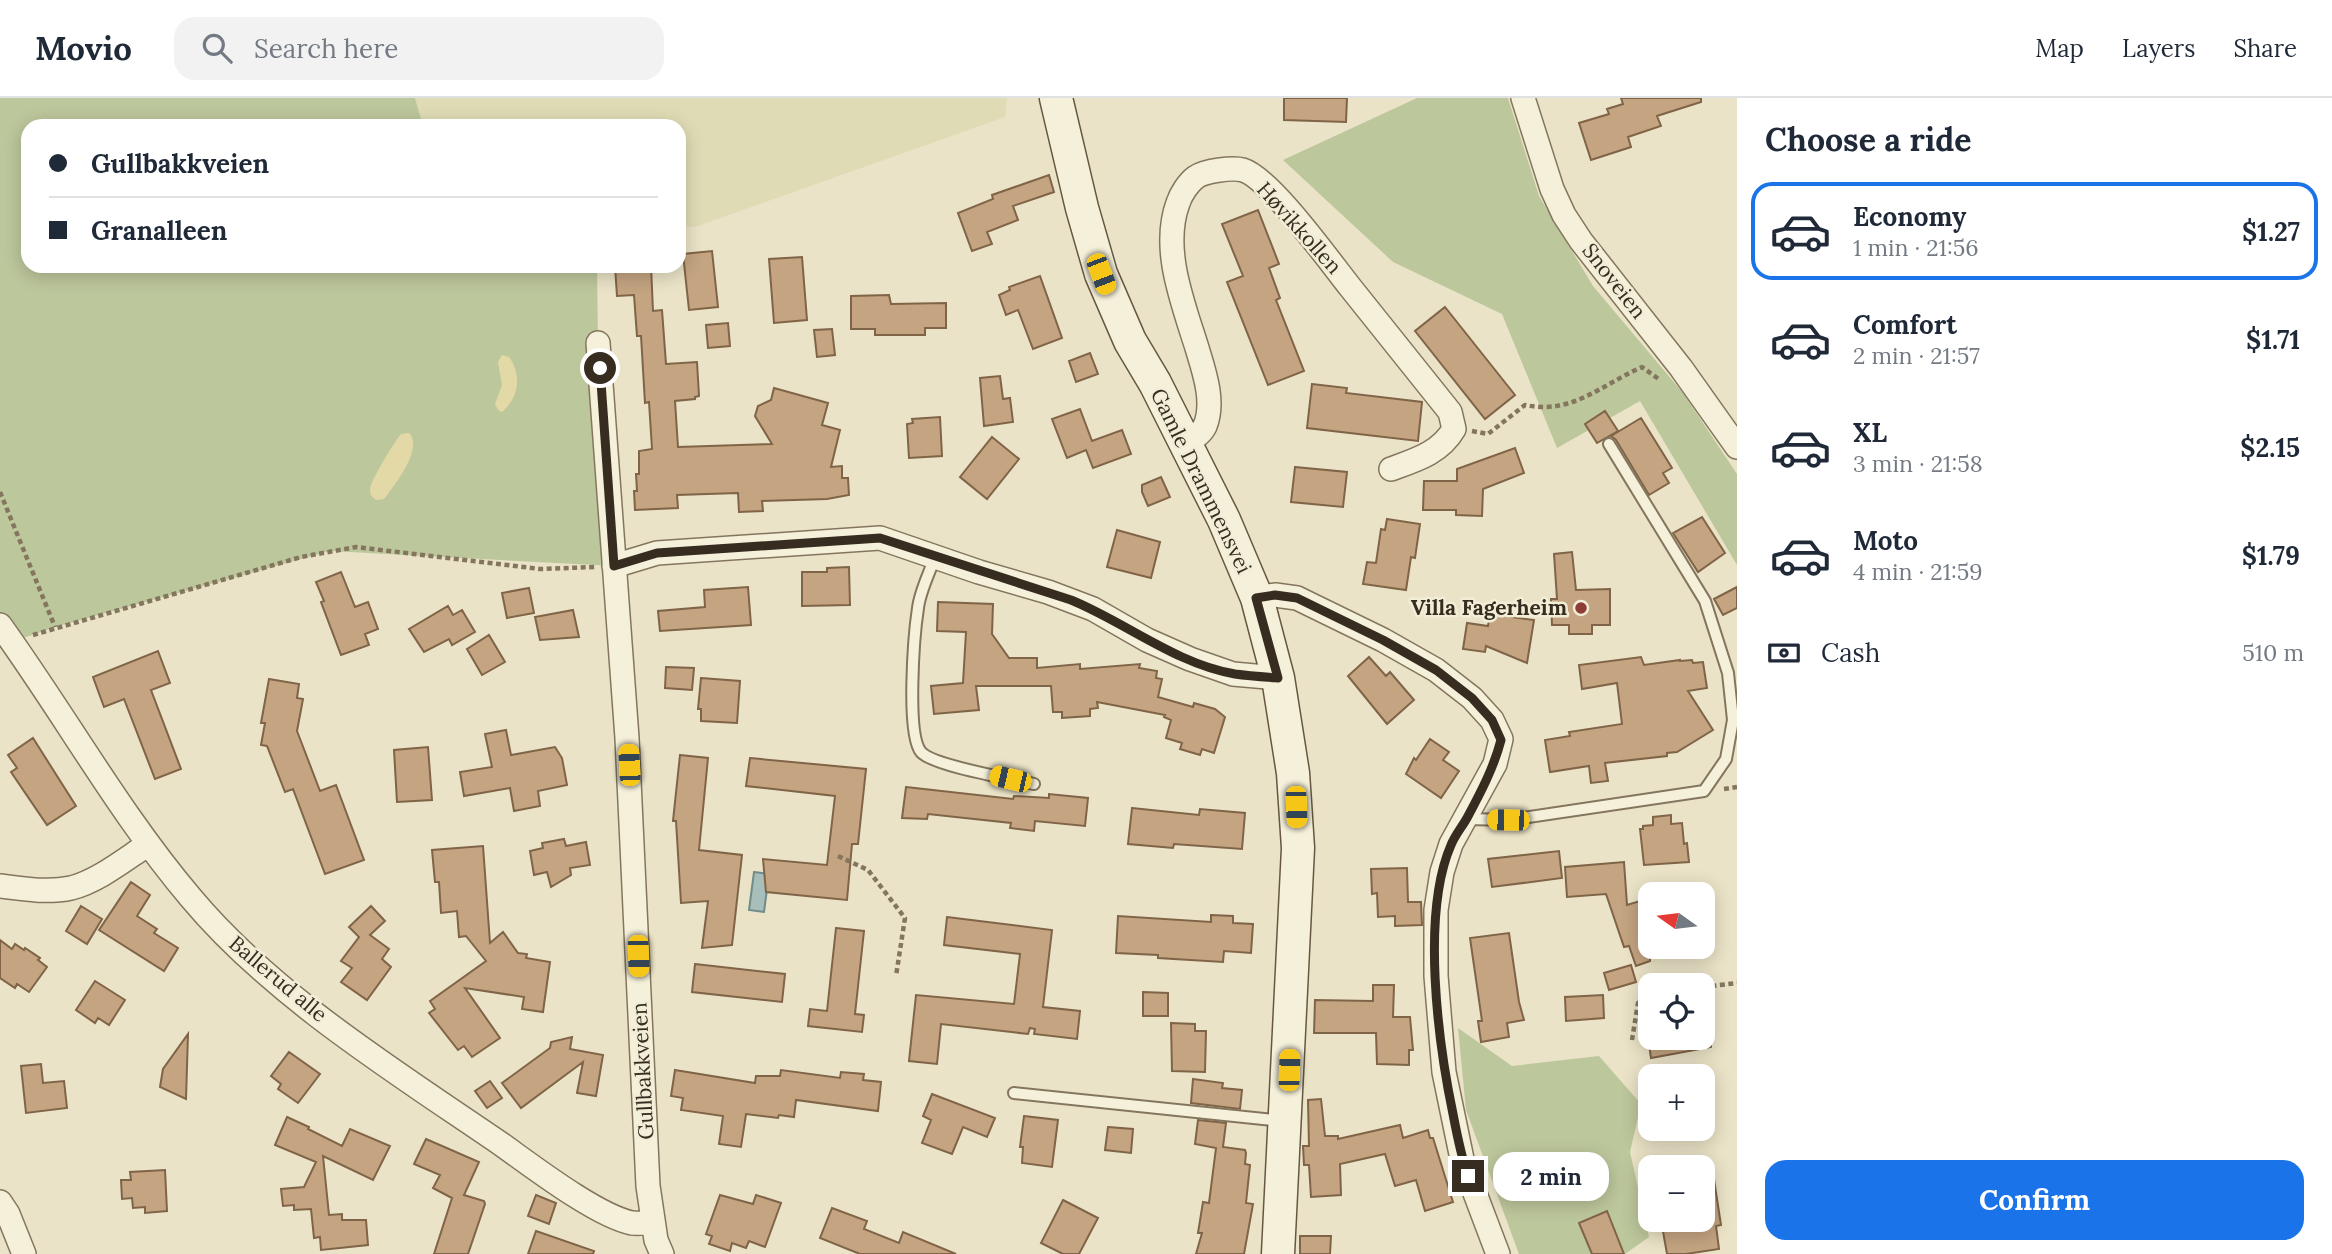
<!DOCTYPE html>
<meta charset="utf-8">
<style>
:root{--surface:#fff;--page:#f2f2f3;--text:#1f2937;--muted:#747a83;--line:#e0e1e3;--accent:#1a73e8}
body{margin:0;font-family:Lora,serif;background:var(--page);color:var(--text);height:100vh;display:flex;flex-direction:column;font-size:26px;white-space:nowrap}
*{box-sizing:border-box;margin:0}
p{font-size:23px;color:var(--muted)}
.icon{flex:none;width:38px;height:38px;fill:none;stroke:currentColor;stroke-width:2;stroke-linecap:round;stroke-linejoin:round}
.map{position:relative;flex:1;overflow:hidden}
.side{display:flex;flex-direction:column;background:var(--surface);width:595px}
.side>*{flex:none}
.guide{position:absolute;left:21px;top:21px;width:665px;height:154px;border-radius:21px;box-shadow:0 4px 18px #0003;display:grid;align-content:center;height:154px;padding:0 28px;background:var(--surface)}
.needle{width:46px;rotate:284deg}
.fabs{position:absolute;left:1638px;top:784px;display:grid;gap:14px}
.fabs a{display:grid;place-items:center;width:77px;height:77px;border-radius:14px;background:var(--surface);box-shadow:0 4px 18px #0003;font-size:35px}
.end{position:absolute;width:32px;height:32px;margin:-16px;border:9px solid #362d20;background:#fff;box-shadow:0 0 0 4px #fff}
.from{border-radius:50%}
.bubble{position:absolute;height:49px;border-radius:21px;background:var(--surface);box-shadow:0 4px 18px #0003;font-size:23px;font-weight:800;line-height:49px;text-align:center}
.car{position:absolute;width:21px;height:42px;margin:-21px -10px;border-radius:9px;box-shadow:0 0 5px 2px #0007;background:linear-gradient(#f5c518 24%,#345 0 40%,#f5c518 0 76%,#345 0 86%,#f5c518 0)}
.guide b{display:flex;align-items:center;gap:24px;height:66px;font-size:26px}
.guide b+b{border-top:2px solid var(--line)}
.guide i{width:18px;height:18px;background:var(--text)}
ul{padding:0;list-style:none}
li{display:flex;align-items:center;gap:21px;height:98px;margin:0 14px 10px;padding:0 14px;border:4px solid transparent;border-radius:21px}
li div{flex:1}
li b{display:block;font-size:26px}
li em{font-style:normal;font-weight:800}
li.current{border-color:var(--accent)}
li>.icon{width:63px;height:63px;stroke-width:1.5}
h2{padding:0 28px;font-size:32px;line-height:84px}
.pay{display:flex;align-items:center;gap:18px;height:77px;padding:0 28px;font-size:26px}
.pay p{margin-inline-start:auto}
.action{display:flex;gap:14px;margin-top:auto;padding:14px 28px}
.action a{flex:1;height:80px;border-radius:21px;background:var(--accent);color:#fff;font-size:28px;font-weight:800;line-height:80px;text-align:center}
header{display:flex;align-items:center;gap:42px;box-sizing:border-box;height:98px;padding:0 35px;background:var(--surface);border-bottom:2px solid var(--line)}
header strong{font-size:33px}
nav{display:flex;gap:38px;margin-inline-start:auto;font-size:24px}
.search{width:490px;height:63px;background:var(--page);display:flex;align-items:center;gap:18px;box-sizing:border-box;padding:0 24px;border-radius:21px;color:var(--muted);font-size:26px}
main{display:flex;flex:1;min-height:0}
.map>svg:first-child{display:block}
.farmland{fill:#dfdcb5}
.green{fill:#bdc79c}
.sand{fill:#e3d9a7}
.water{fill:#a8beba;stroke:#6f8c88;stroke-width:2}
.building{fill:#c4a481;stroke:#806447;stroke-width:2}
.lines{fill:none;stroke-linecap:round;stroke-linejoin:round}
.lane-casing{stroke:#84765e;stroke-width:14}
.street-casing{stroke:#84765e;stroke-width:26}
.secondary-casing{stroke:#665741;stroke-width:35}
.path{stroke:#84765e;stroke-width:4.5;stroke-dasharray:5 3.5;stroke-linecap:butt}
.lane{stroke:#f5f0da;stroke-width:10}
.street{stroke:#f5f0da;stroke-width:23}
.secondary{stroke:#f5f0da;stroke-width:32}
.route{stroke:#362d20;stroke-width:9}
.poi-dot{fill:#8d3d35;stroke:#f2edd6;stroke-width:2.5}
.labels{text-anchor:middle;stroke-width:5;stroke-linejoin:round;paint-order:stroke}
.street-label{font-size:21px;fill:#362d20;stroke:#f2edd6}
.poi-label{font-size:21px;font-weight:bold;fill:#362d20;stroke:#f2edd6;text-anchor:end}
</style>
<header>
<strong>Movio</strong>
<div class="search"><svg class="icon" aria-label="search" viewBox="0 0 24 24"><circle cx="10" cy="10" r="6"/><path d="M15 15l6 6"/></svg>Search here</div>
<nav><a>Map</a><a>Layers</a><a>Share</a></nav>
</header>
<main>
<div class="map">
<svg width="1737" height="1156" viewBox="0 0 1737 1156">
<rect width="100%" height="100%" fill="#eae3c7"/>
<path class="farmland" d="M415 0H1007L1005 19 695 129 679 128V28H423Z"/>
<path class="green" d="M0 0H415L423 28H28V168H597L598 245 614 468 330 453 55 529 12 544 0 527Z
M1417 0H1508L1539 98 1593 188 1683 295 1737 376V467L1640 303 1557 350 1502 216 1393 164 1283 62Z
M1458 930 1512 968 1599 958 1641 1006 1630 1054 1649 1139 1625 1156H1519L1466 1012Z"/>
<path class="sand" d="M502 257 509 259C522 277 519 300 502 314L498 312 495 306 502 287 498 264Z
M409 335C424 350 394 388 384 401L376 402C372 398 370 398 370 392 369 385 395 343 401 336Z"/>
<path class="water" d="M754 774 769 776 764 814 749 812Z"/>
<path class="building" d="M1284 0H1347L1346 24 1284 22Z
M1621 0H1701V4L1657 18 1661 28 1628 39 1631 49 1591 62 1579 25 1609 16 1607 11 1623 6Z
M1049 77 1054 94 1013 108 1018 122 987 134 992 146 972 153 958 115 993 101 992 97Z
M1258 112 1279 166 1269 170 1280 200 1276 202 1304 273 1268 287 1227 184 1243 178 1222 126Z
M712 153 718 209 689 212 683 156Z
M802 159 807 222 774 225 769 161Z
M615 168H651L653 213 662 212 666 266 697 264 699 298 695 299V301L675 303 678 349 772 346 755 318 758 308 771 302 774 290 828 305 822 327 840 332 831 369 842 368V380H848L849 397 827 401 762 403 763 413 739 414 738 395 677 397 678 410 635 412 634 393H637L636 376H639V353L652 351 649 304 645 305 641 238H637L634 197 617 198Z
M1040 178 1062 240 1033 251 1018 212 1006 217 999 197 1010 192 1009 189Z
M889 197 891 206 946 205V230H925V237H875V231H851V198Z
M1445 209 1515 297 1485 321 1415 233Z
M728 225 730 248 708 250 706 227Z
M832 231 835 257 817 259 814 232Z
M1090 255 1098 276 1076 284 1069 263Z
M1000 278 1003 301 1010 300 1013 324 984 328 980 280Z
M1312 286 1347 290 1346 295 1422 304 1418 343 1307 330Z
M1080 311 1092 343 1122 332 1131 356 1093 370 1086 352 1067 360 1052 321Z
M1605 313 1618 333 1597 345 1585 326Z
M940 319 942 358 909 360 907 326 913 325 912 321Z
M1641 320 1672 370 1663 375 1669 385 1649 397 1616 342 1611 338Z
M992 339 1019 361 987 401 960 379Z
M1515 350 1524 375 1483 391 1482 418 1456 417V412H1423L1424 383H1457V371Z
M1295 369 1347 374 1343 409 1291 404Z
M1161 379 1170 399 1148 408 1142 394V387Z
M1702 419 1725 455 1698 474 1673 435Z
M1387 421 1420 426 1415 460 1411 459 1406 492 1363 486 1367 464 1376 465 1381 431 1385 432Z
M1117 432 1160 444 1151 480 1107 469Z
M1572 454 1576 492 1610 491V527H1592V536H1569V527H1552L1551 501H1557L1554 456Z
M849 469 850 507 802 508V474H827V470Z
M341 474 355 509 368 504 378 531 365 536 369 547 341 557 321 504 324 503 316 484Z
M748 489 751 527 660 533 658 513 705 509 704 492Z
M1737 489V510L1723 517 1714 501Z
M529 490 534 515 507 520 502 495Z
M938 504 993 506 992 536 1009 560H1037V570L1080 566V571L1140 566 1139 570 1157 573 1156 580 1162 581 1158 599 1193 609 1194 605 1215 611 1225 619 1214 655 1202 651 1200 657 1180 651 1182 645 1166 640 1171 622 1164 619 1165 617 1097 604 1098 610 1090 611V618L1062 620V614H1053L1051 588H976L979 612 934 616 931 588 963 585 966 534 937 533Z
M448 508 453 517 462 512 475 534 452 547 449 541 424 554 409 531Z
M573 512 579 539 540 542 535 519Z
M1490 516 1534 522 1527 565 1486 548 1485 554 1463 551 1467 525 1488 528Z
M489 537 505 564 482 577 467 551Z
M158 553 170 585 151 592 181 671 155 681 124 601 104 609 93 579Z
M1369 559 1386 578 1390 574 1414 602 1387 626 1348 578Z
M1641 559 1644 567 1680 562V563L1692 562 1693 565 1703 564 1707 590 1688 593 1713 632 1677 654 1667 655V658L1605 665 1608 683 1591 685 1589 668 1550 674 1545 642 1570 638 1569 634 1622 626 1617 585 1582 591 1579 567Z
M666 569 694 570 692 592 665 590Z
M701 580 740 583 737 625 701 623V611H698Z
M269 581 299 586 297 600 303 601 297 633 320 693 336 687 364 762 325 776 293 691 285 694 267 648 261 647 265 625H261Z
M506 632 511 657 555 649 562 660 567 687 538 693 540 708 514 713 510 690 464 698 460 674 492 669 485 636Z
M33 640 76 708 47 727 11 674 17 670 8 657Z
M1430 641 1449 654 1443 662 1459 673 1441 700 1406 676 1414 660 1416 662Z
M428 649 432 702 397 704 394 652Z
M680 657 708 660 699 752 742 757 732 847 702 850 708 803 681 805 676 723H673Z
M750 660 866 671 858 746H852L847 802 766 794 763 761 827 767 835 698 746 688Z
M906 689 1013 701 1014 698 1049 700V696L1088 700 1085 728 1035 723 1034 733 1010 730 1011 725 928 716 927 721 902 720Z
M1132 710 1199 717 1200 711 1245 715 1242 751 1174 746 1173 750 1128 746Z
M1671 717V726L1682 725 1684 746 1687 745 1689 764 1644 767 1640 731H1643V728L1653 727V719Z
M564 741 566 748 586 744 590 767 570 770 571 777 551 789 547 774 534 777 530 753 543 750 542 745Z
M483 748 490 845 503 834 518 855 527 856 526 860 550 864 543 914 522 911 524 899 465 890 500 940 472 959 464 948 458 952 429 915 435 911 430 903 486 863 466 838 459 839 457 813 441 815 439 784H435L432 752Z
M1559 753 1562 780 1492 789 1488 761Z
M1624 764 1627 807 1650 800V863L1636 868 1629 848 1624 849 1606 796 1567 799 1565 769Z
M1407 770 1408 804H1421L1422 827 1395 828V818L1378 819 1377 795 1372 796 1371 771Z
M131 784 150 797 137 818 157 831 154 835 178 850 164 873 99 832Z
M81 808 102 821 87 846 66 833Z
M371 808 385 823 370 837 389 851 382 861 391 869 367 902 341 884 352 870 341 863 359 839 349 829Z
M1211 817 1233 818V825L1253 826 1251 855 1224 853 1223 864 1158 860V857L1116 855 1118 818 1211 824Z
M947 819 1052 832 1043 909 1080 913 1077 941 1034 936 1035 931 1030 930 1028 936 941 926 937 966 909 963 916 897 1014 906 1020 856 944 847Z
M836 830 864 833 855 916 864 917 862 934 808 928 810 911 827 913Z
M1509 835 1519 904 1524 922 1507 925 1509 939 1481 944 1478 923H1482L1470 840Z
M0 842 12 851 15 846 24 852 25 850 40 860 38 862 47 869 29 894 17 886 15 890 0 880Z
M695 866 785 876 782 904 692 894Z
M1631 867 1636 884 1609 892 1604 875Z
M95 883 125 902 109 927 98 920 95 925 76 912Z
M1373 887H1394L1393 919H1410L1413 952H1409V967L1377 966 1376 935H1314L1315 902 1373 903Z
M1143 894 1168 895V918H1143Z
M1603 897 1604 920 1566 923 1565 899Z
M1171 925 1195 926V933H1206L1205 974 1172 973Z
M188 936 186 1001 160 989 163 971Z
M572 939 570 951 603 957 596 998 577 995 583 964 521 1010 502 985 550 950 551 944Z
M1648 940H1711V949L1651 960Z
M289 954 320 976 298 1005 278 991 281 986 271 978Z
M41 966 43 985 64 983 67 1010 26 1015 21 968Z
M675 972 755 985 756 978H780L781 972 840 980 841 974 864 976 863 982 881 984 878 1013 796 1002 794 1019 779 1017 778 1020 746 1016 741 1049 719 1046 723 1018 681 1012 683 1000 671 998Z
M1193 981 1223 985 1222 990 1242 992 1240 1011 1191 1005Z
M490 983 502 1000 487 1010 475 993Z
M932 996 995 1020 987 1039 963 1029 952 1056 922 1045 931 1022 923 1018Z
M1321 1001 1325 1038H1338V1041L1400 1027 1403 1040 1428 1032 1430 1040H1433L1453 1104 1425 1113 1416 1082 1395 1088 1385 1056 1340 1066 1341 1097 1311 1099 1309 1067H1304L1303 1048H1309L1308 1002Z
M1024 1018 1058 1022 1052 1069 1022 1065 1023 1049H1020Z
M287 1019 309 1029 308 1031 342 1048 350 1031 390 1048 373 1082 323 1058 329 1117 342 1116V1122H366L368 1147 321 1152 320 1139 314 1140 311 1111 294 1112V1107L283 1108 281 1091 304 1089 316 1064 275 1047Z
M1198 1022 1226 1025 1223 1049 1245 1052 1246 1055 1245 1066 1250 1067 1246 1105 1253 1106 1244 1156H1196L1202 1135H1198L1203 1104 1209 1105 1216 1050 1195 1046Z
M1108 1029 1133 1031 1131 1055 1105 1052Z
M426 1041 479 1064 464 1097 484 1103 485 1106 468 1156H434L452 1100 433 1090 440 1077 414 1066Z
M165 1072 167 1113 145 1115V1109L133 1110 132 1100 122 1101 121 1082H131L130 1074Z
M1713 1075 1721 1127 1716 1128 1719 1151 1686 1156H1667L1661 1122H1703V1076Z
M536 1097 556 1105 549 1126 528 1118Z
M720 1097 753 1106 756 1097 781 1105 765 1149 749 1143 746 1150 732 1145 730 1153 709 1146 712 1138 706 1136Z
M1063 1102 1098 1120 1079 1156H1063L1041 1145Z
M832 1110 867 1123 864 1131 899 1145 903 1134 956 1156H860L820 1140Z
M1607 1113 1624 1156H1592L1579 1125Z
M536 1133 594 1153 593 1156H528Z
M1300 1138H1331L1330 1156H1300Z"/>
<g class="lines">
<defs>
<path id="lane" d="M935 459C929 476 920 493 918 510 914 536 906 636 921 654 933 668 1012 681 1034 686
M1467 721 1509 722 1704 693 1726 661 1733 622 1728 575 1705 503 1609 346
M1014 995 1283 1023"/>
<path id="street" d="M1523 0 1552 91 1564 117 1581 143 1681 270 1737 349
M598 245 627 640 648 1088 656 1142 662 1156
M1186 345C1194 340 1201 336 1205 328 1215 304 1204 273 1197 250 1183 205 1161 151 1178 105 1181 96 1188 85 1196 79 1205 73 1232 69 1243 72 1270 80 1330 164 1350 189 1383 230 1416 272 1450 314L1454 331C1440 355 1416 362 1391 371
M614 468 657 455 880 440 979 474 1048 494 1093 511 1147 542 1190 561 1233 576 1278 580
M1257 500 1275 497 1297 500 1383 542 1436 572 1472 600 1492 622 1501 641 1495 666 1451 746 1442 774 1436 812V878L1444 974 1462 1061 1498 1156
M0 527C65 617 119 715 191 800 273 898 396 974 501 1046 532 1068 597 1118 632 1125 639 1126 646 1125 653 1124
M0 788C23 791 48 795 71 790 98 783 124 762 147 747
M0 1104 8 1116 24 1156"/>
<path id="secondary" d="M1056 0 1082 110 1101 176 1130 243 1155 285 1224 422 1257 500 1278 580 1293 675 1298 750 1278 1156"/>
</defs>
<use href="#lane" class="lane-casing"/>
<use href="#street" class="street-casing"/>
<use href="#secondary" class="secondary-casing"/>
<path class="path" d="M1472 333 1488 336 1525 307C1572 317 1601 287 1642 269L1660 282
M0 394 55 529
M33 537 301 459 356 449 540 471 595 469
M1724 691 1737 689
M838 758 868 772 905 820 896 878
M1703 889 1737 885
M1632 942 1638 905 1650 899"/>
<use href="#lane" class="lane"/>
<use href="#street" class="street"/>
<use href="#secondary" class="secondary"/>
</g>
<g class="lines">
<path class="route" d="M600 270 614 468 657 455 880 440 1071 502C1125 524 1176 566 1235 576 1249 578 1264 579 1278 580L1256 500 1275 497 1297 500 1383 542 1436 572 1472 600 1492 622 1501 642C1494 669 1481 694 1467 720 1462 729 1455 737 1451 747 1421 816 1438 944 1453 1016 1457 1037 1461 1058 1468 1078"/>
</g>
<circle class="poi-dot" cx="1581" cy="510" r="7"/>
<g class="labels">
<g class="street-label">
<text transform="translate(1299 130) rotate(48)" y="7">Høvikkollen</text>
<text transform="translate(1614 183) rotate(52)" y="7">Snoveien</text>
<text transform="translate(1201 383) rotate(64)" y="7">Gamle Drammensvei</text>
<text transform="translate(278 881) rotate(40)" y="7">Ballerud alle</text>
<text transform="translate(643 973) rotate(-93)" y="7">Gullbakkveien</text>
</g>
<g class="poi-label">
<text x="1567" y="517">Villa Fagerheim</text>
</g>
</g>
</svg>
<div class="fabs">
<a><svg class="needle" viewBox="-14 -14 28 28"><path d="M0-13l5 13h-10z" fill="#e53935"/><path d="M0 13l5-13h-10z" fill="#747a83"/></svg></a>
<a><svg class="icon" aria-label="locate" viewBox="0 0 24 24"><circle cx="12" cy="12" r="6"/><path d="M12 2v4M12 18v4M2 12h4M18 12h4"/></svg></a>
<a>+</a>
<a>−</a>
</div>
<i class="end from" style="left:600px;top:270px"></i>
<i class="end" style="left:1468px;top:1078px"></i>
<div class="bubble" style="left:1493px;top:1054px;width:116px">2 min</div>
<i class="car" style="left:1101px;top:176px;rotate:159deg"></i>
<i class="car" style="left:629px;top:667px;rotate:357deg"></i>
<i class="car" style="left:1010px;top:681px;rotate:283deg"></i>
<i class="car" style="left:1296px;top:709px;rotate:178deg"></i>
<i class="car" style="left:1508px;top:722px;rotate:271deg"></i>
<i class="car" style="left:638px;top:858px;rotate:178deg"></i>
<i class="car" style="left:1289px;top:972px;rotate:2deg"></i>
<div class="guide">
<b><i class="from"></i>Gullbakkveien</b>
<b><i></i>Granalleen</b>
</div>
</div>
<section class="side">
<h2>Choose a ride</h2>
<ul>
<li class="current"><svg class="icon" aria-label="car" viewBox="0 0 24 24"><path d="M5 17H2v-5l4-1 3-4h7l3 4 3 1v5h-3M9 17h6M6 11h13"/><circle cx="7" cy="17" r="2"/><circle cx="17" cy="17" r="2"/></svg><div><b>Economy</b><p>1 min · 21:56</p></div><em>$1.27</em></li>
<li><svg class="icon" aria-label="car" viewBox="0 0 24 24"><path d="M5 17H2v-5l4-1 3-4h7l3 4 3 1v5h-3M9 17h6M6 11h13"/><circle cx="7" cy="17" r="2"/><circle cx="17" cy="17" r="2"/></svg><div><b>Comfort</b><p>2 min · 21:57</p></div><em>$1.71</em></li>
<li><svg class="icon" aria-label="car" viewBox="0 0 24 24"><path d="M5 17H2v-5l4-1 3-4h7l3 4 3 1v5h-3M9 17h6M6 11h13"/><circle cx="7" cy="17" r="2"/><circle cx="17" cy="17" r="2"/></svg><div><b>XL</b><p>3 min · 21:58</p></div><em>$2.15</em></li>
<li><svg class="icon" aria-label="car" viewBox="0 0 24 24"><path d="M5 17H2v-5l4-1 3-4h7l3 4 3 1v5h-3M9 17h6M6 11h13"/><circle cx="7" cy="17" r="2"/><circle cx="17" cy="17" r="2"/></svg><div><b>Moto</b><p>4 min · 21:59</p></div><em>$1.79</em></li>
</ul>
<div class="pay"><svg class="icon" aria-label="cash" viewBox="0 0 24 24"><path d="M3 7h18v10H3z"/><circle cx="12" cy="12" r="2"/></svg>Cash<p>510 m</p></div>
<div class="action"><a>Confirm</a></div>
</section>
</main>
